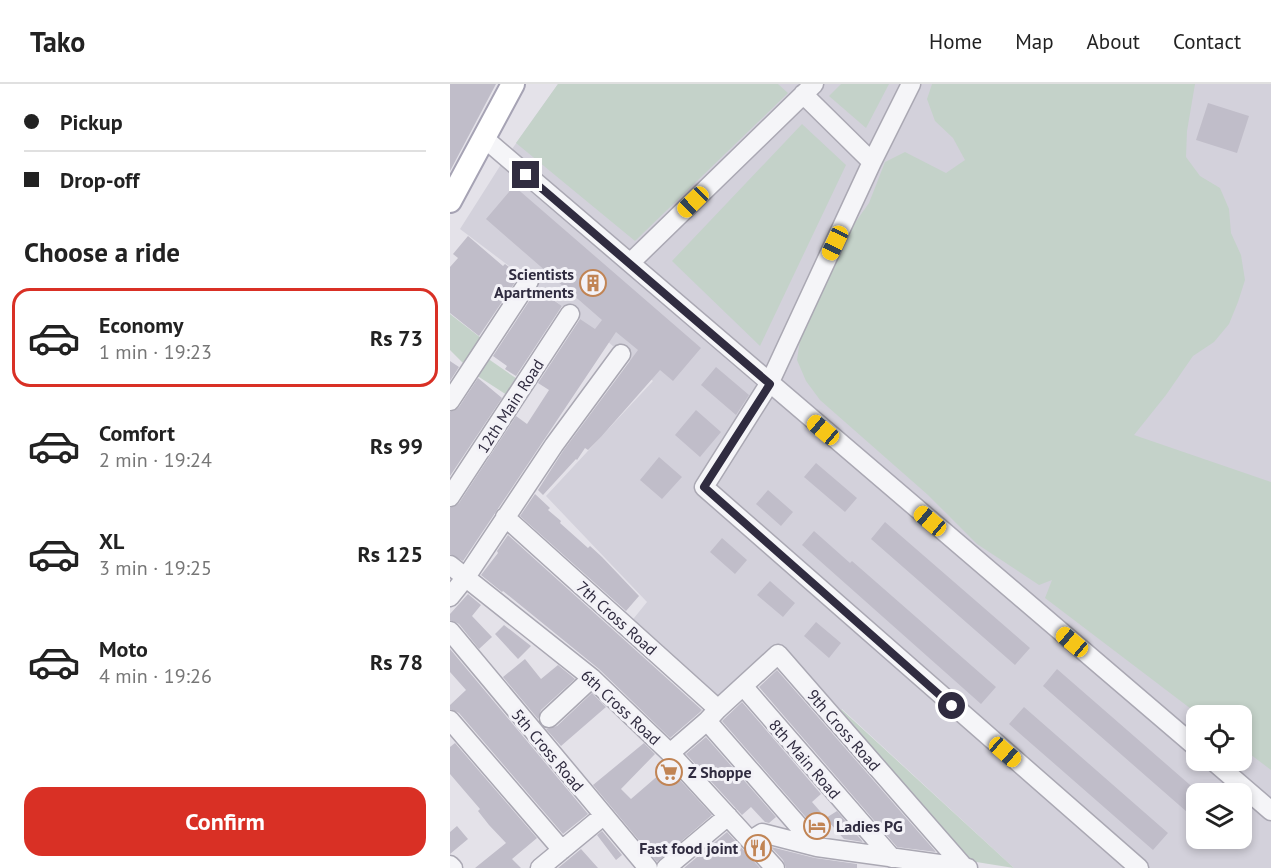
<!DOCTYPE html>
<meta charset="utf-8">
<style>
:root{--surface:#fff;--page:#f2f2f2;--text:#222;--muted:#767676;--line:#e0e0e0;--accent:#d93025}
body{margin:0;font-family:"PT Sans",sans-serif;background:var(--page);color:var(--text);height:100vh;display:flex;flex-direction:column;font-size:22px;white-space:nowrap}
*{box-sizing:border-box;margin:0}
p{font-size:20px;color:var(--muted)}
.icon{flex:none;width:33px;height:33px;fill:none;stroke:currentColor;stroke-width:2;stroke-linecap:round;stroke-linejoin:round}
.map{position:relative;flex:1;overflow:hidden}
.drawer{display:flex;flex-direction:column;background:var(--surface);width:450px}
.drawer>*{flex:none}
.guide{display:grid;align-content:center;height:132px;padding:0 24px;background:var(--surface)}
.buttons{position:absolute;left:736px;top:621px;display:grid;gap:12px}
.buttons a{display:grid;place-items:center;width:66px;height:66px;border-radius:12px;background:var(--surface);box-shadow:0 3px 9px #0003;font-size:30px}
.end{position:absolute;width:27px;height:27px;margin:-14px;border:8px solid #302c40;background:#fff;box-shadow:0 0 0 3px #fff}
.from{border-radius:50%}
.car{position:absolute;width:18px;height:36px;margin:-18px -9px;border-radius:8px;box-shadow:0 0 4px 2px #0007;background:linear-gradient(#f5c518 24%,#345 0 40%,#f5c518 0 76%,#345 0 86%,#f5c518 0)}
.guide b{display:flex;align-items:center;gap:21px;height:57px;font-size:22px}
.guide b+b{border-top:2px solid var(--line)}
.guide i{width:15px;height:15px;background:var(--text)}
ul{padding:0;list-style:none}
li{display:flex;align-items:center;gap:18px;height:99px;margin:0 12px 9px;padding:0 12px;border:3px solid transparent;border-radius:18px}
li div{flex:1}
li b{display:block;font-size:22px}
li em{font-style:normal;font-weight:800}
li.active{border-color:var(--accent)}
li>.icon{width:54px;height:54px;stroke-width:1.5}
h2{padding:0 24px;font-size:27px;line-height:72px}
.cta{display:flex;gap:12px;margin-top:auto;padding:12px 24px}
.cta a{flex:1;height:69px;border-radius:18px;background:var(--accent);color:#fff;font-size:24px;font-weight:800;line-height:69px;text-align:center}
header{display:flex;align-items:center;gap:36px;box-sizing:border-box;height:84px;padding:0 30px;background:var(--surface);border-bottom:2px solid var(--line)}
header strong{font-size:28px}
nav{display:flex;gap:33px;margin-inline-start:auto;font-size:21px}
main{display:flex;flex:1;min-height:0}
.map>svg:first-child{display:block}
.built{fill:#d3d1db;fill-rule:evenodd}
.green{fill:#c4d2c9}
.building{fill:#c0bdc9}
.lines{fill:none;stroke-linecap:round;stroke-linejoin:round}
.minor-casing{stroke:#aaa8b3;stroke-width:21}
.major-casing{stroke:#a6a3b4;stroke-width:26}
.minor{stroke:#f5f5f8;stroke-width:18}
.major{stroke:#fff;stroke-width:22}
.route{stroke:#302c40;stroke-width:8}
.labels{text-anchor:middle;stroke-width:6;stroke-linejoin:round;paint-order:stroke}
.poi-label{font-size:16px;font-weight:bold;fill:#302c40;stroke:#f3f2f7;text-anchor:end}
.street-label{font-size:16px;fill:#302c40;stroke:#f3f2f7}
</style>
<header>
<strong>Tako</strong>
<nav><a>Home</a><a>Map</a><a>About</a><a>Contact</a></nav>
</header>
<main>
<section class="drawer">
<div class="guide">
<b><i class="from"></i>Pickup</b>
<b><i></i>Drop-off</b>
</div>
<h2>Choose a ride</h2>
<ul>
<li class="active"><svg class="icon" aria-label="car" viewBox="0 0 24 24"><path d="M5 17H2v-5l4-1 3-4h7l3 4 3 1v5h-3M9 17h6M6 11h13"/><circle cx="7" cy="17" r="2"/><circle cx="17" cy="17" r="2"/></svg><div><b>Economy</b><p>1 min · 19:23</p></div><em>Rs 73</em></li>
<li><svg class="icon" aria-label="car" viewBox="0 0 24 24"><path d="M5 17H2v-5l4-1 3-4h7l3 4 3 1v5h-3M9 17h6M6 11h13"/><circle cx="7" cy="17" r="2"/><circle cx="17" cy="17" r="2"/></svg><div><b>Comfort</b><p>2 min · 19:24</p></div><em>Rs 99</em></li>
<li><svg class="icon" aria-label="car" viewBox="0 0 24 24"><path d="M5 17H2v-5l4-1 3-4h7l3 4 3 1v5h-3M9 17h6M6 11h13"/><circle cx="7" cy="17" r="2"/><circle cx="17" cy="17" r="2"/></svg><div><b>XL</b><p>3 min · 19:25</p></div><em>Rs 125</em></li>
<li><svg class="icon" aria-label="car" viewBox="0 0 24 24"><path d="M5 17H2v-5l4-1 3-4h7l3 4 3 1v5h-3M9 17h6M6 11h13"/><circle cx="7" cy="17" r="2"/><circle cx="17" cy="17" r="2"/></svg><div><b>Moto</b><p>4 min · 19:26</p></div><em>Rs 78</em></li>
</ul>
<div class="cta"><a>Confirm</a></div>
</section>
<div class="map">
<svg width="821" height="784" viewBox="0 0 821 784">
<rect width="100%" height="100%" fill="#e4e2e9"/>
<path class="built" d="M108 0H821V784H564L392 625 387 629 330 563 267 615 180 539 197 518 96 412 203 297 149 250 10 145 50 82ZM747 632H792V676H747ZM747 710H792V754H747Z"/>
<path class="green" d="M108 0H328L338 9 185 157 66 59Z
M391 0H439L416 44 379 12Z
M482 0H745L737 47 736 73 750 92 770 104 779 125 781 149 791 171 795 196 788 218 779 240 764 258 743 272 716 311 684 351 821 398V686L792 664V632L749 631 595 514 602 496 589 501 527 460 478 411 370 316 356 297 347 276 351 249 377 178 419 119 435 78 455 68 496 89 515 76 503 54 485 37 477 15Z
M352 40 396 81 310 262 222 177Z
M0 230 31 254 14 280 0 266Z
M37 274 70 297 60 313 26 291Z
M391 625 564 784 520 777 387 629Z"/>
<path class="building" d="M0 0H46L0 87Z
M758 19 799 32 787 69 746 56Z
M64 102 251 264 223 297 210 286 151 353 138 366 135 364 127 376 126 375 93 411 88 406 113 367 188 266 166 248 13 477 0 470V424L9 419 66 332 77 340 99 306 88 299 130 235 145 245 152 236 36 135Z
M18 152 53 182 55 180 70 191 29 252 0 229V183L8 174 3 170Z
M87 205 112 222 66 292 55 285 57 282 43 272Z
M0 277 9 283 0 297Z
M266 283 299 311 286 331 251 301Z
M28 294 52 314 0 392V328L9 323Z
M246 326 271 348 250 373 225 351Z
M209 373 232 393 212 415 190 396Z
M366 379 407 414 395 428 354 393Z
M318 406 343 428 331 442 306 420Z
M85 410 100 424 98 426 111 437 110 439 138 464 140 462 152 473 189 512 176 527 70 432Z
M435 438 580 564 565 581 421 455Z
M364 447 400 479 402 477 546 603 531 620 352 461Z
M58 451 252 626 249 629 220 654 149 585 53 507 52 508 31 491 48 469 47 467Z
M272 454 297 476 285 490 260 468Z
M320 497 345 519 333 533 307 511Z
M18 510 31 521 22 532 42 553 29 565 9 540 0 536V530Z
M366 538 391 559 379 574 354 552Z
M54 541 81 562 68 575 45 550Z
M0 565 138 730 113 750 9 629 0 625V621L16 606 0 588Z
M75 575 91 595 108 581 125 595 91 626 88 635 53 593Z
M607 585 747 707V716L737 728 593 602Z
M327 586 486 768 447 763 309 603Z
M142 609 156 623 111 662 96 645 107 642Z
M292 618 371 710 362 718 376 734 387 727 413 758 394 755 378 737 367 746 272 637Z
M574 623 718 749 703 766 559 640Z
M256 653 326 733 319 739 315 738 301 723 292 731 236 670Z
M5 659 87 754 62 775 71 784H25L56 759 39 741 28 727 30 725 0 690V663Z
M194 659 205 670 171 705 181 715 218 683 262 731 207 778 143 701Z
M7 742 18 755 0 770V748Z
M152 747 172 771 166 776 147 751Z
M277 748 310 784H234Z
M321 763 365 774 407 780V784H336L333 776Z
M131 765 148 784H108L119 775Z"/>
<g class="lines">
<defs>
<path id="minor" d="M461 0 422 78 319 300 254 403 689 784
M353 10 422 78
M34 54 747 664
M180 179 364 0
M0 317 79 197
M0 413 120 230
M55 433 268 625 257 637 220 669
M0 481 142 594 220 669 325 784
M0 513 16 493 104 361 171 270
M0 547 198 784
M293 602 442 774
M268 625 328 570 514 783
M99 634 142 594
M0 636 112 766
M257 637 367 763
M762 676 821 727
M301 756 312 749 367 763 518 784
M0 781 3 784
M90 784 153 732
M216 784 278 732"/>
<path id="major" d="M0 117 63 0"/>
</defs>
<use href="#minor" class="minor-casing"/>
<use href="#major" class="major-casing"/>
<use href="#minor" class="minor"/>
<use href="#major" class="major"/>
</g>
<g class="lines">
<path class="route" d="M76 91 320 300 254 403 502 622"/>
</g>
<defs>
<symbol id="building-ring" viewBox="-11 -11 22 22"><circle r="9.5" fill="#f3f2f7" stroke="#c18454" stroke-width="1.5"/><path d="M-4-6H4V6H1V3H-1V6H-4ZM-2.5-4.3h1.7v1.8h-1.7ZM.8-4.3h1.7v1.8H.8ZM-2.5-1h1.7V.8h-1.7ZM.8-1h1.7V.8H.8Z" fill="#c18454"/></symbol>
<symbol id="supermarket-ring" viewBox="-11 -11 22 22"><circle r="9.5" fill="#f3f2f7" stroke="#c18454" stroke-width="1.5"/><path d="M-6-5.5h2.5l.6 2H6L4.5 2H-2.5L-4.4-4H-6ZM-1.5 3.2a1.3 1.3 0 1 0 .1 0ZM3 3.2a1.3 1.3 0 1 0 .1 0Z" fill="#c18454"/></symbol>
<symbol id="hotel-ring" viewBox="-11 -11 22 22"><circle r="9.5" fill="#f3f2f7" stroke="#c18454" stroke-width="1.5"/><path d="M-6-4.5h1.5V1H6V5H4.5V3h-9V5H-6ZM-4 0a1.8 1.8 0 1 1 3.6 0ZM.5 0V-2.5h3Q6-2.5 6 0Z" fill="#c18454"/></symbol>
<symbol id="restaurant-ring" viewBox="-11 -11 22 22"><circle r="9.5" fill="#f3f2f7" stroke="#c18454" stroke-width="1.5"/><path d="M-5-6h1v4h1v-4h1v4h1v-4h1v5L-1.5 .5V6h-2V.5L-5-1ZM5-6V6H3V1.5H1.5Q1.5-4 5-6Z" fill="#c18454"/></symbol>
</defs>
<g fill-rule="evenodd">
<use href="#building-ring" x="128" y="184" width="30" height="30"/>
<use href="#supermarket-ring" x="204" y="673" width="30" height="30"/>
<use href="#hotel-ring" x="352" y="727" width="30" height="30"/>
<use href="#restaurant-ring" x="293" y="749" width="30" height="30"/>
</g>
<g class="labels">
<g class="poi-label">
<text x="124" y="196">Scientists<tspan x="124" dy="18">Apartments</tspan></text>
<text x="238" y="694" text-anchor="start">Z Shoppe</text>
<text x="386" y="748" text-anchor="start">Ladies PG</text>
<text x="288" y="770">Fast food joint</text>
</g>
<g class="street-label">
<text transform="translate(60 322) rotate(-57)" y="6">12th Main Road</text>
<text transform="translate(167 534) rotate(42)" y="6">7th Cross Road</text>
<text transform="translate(171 623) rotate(43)" y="6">6th Cross Road</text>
<text transform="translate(394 646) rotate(49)" y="6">9th Cross Road</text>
<text transform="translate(98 666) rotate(50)" y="6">5th Cross Road</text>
<text transform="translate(355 675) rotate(49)" y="6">8th Main Road</text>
</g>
</g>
</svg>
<div class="buttons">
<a><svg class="icon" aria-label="locate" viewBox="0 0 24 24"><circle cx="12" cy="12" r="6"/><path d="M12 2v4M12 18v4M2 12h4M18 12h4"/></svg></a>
<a><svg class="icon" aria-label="layers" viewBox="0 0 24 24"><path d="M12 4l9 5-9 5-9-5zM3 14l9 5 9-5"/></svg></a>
</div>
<i class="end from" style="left:502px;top:622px"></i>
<i class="end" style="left:76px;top:91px"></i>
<i class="car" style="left:243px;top:118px;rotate:226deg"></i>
<i class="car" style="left:385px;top:159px;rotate:205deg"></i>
<i class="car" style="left:373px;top:346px;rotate:310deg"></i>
<i class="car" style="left:480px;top:437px;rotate:310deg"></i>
<i class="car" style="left:622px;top:558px;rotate:310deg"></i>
<i class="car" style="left:555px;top:668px;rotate:131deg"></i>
</div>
</main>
